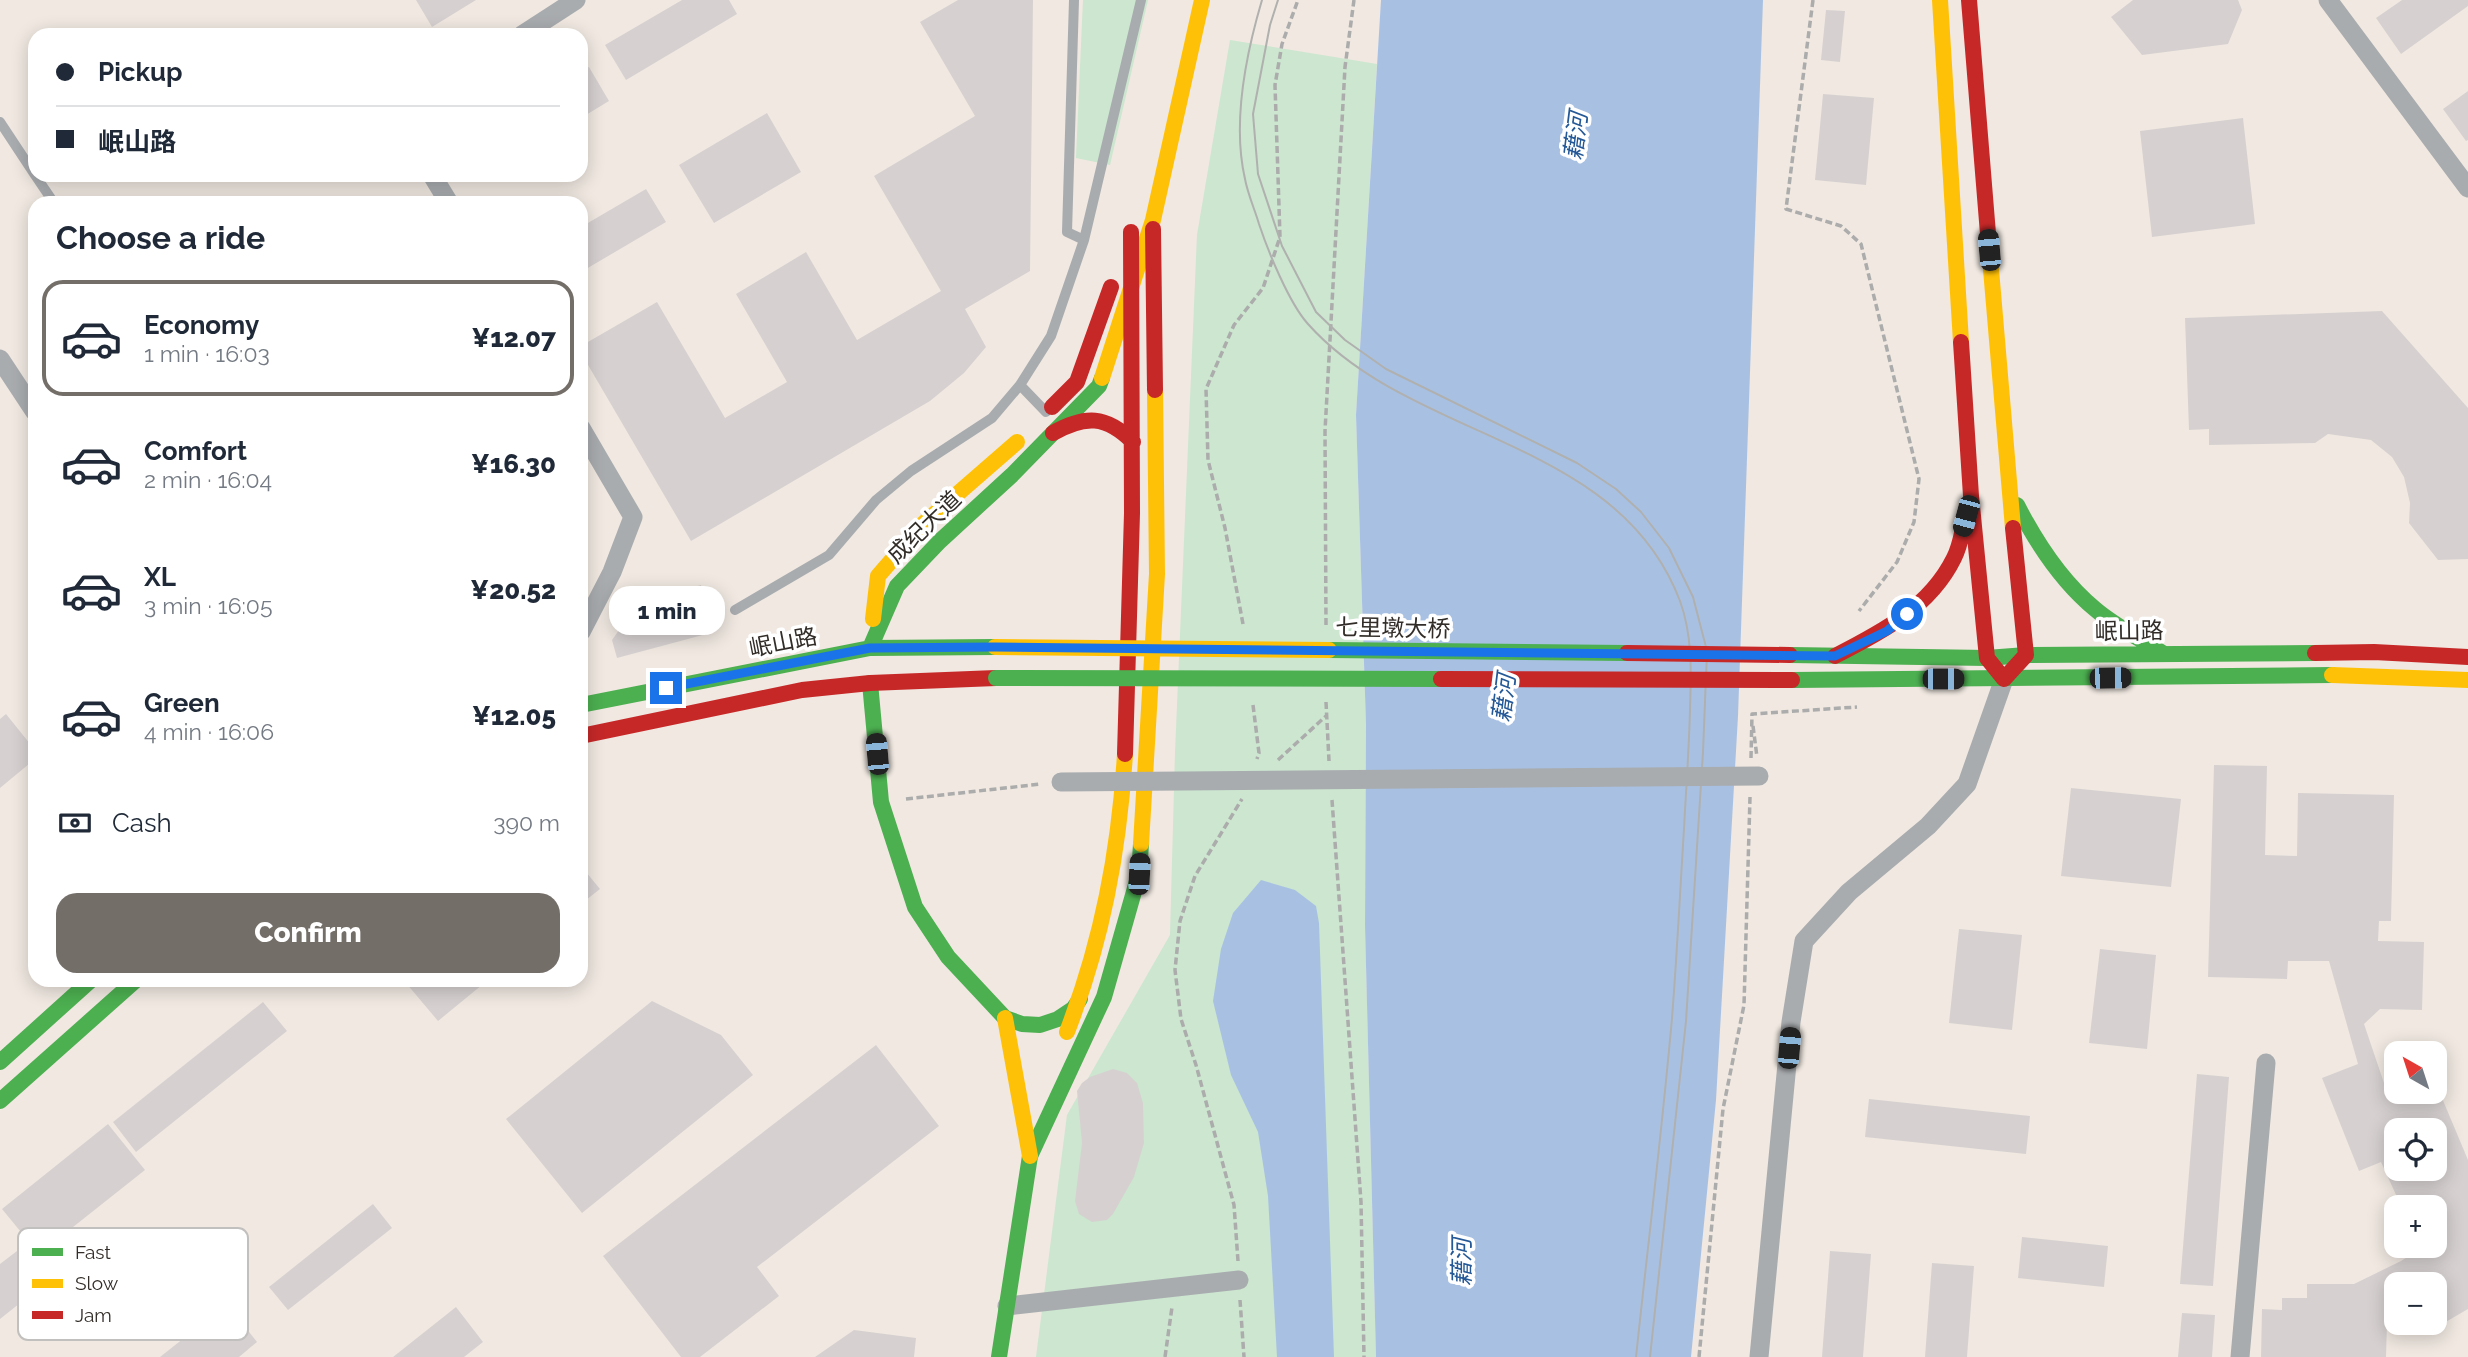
<!DOCTYPE html>
<meta charset="utf-8">
<style>
:root{--surface:#fff;--page:#f6f6f7;--text:#1f2937;--muted:#747a83;--line:#e0e1e3;--accent:#746e69}
body{margin:0;font-family:Raleway,"Noto Sans SC",sans-serif;background:var(--page);color:var(--text);height:100vh;display:flex;flex-direction:column;font-size:26px;white-space:nowrap}
*{box-sizing:border-box;margin:0}
p{font-size:23px;color:var(--muted)}
.icon{flex:none;width:38px;height:38px;fill:none;stroke:currentColor;stroke-width:2;stroke-linecap:round;stroke-linejoin:round}
.map{position:relative;flex:1;overflow:hidden}
.panel{position:absolute;left:28px;top:196px;width:560px;height:791px;display:flex;flex-direction:column;background:var(--surface);border-radius:21px;box-shadow:0 4px 18px #0003}
.panel>*{flex:none}
.banner{position:absolute;left:28px;top:28px;width:560px;height:154px;border-radius:21px;box-shadow:0 4px 18px #0003;display:grid;align-content:center;height:154px;padding:0 28px;background:var(--surface)}
.needle{width:46px;rotate:321deg}
.fabs{position:absolute;left:2384px;top:1041px;display:grid;gap:14px}
.fabs a{display:grid;place-items:center;width:63px;height:63px;border-radius:14px;background:var(--surface);box-shadow:0 4px 18px #0003;font-size:35px}
.end{position:absolute;width:32px;height:32px;margin:-16px;border:9px solid #1a73e8;background:#fff;box-shadow:0 0 0 4px #fff}
.from{border-radius:50%}
.bubble{position:absolute;height:49px;border-radius:21px;background:var(--surface);box-shadow:0 4px 18px #0003;font-size:23px;font-weight:800;line-height:49px;text-align:center}
.car{position:absolute;width:21px;height:42px;margin:-21px -10px;border-radius:9px;box-shadow:0 0 5px 2px #0007;background:linear-gradient(#222 24%,#8ab4d8 0 40%,#222 0 76%,#8ab4d8 0 86%,#222 0)}
.banner b{display:flex;align-items:center;gap:24px;height:66px;font-size:26px}
.banner b+b{border-top:2px solid var(--line)}
.banner i{width:18px;height:18px;background:var(--text)}
ul{padding:0;list-style:none}
li{display:flex;align-items:center;gap:21px;height:116px;margin:0 14px 10px;padding:0 14px;border:4px solid transparent;border-radius:21px}
li div{flex:1}
li b{display:block;font-size:26px}
li em{font-style:normal;font-weight:800}
li.on{border-color:var(--accent)}
li>.icon{width:63px;height:63px;stroke-width:1.5}
h2{padding:0 28px;font-size:32px;line-height:84px}
.pay{display:flex;align-items:center;gap:18px;height:77px;padding:0 28px;font-size:26px}
.pay p{margin-inline-start:auto}
.cta{display:flex;gap:14px;margin-top:auto;padding:14px 28px}
.cta a{flex:1;height:80px;border-radius:21px;background:var(--accent);color:#fff;font-size:28px;font-weight:800;line-height:80px;text-align:center}
.map>svg:first-child{display:block}
.green{fill:#cce6d0}
.water{fill:#a8c1e3}
.building{fill:#d6d1d0;fill-rule:evenodd}
.lines{fill:none;stroke-linecap:round;stroke-linejoin:round}
.path{stroke:#abacab;stroke-width:3.5;stroke-dasharray:7 3.5;stroke-linecap:butt}
.lane{stroke:#a9acaf;stroke-width:10}
.street{stroke:#a9acaf;stroke-width:19}
.fast{stroke:#4caf50;stroke-width:16}
.slow{stroke:#ffc107;stroke-width:16}
.jam{stroke:#c62828;stroke-width:16}
.tram{stroke:#b0b0af;stroke-width:2}
.street-bridge{stroke:#a9acaf;stroke-width:19}
.fast-bridge{stroke:#4caf50;stroke-width:16}
.slow-bridge{stroke:#ffc107;stroke-width:16}
.jam-bridge{stroke:#c62828;stroke-width:16}
.route{stroke:#1a73e8;stroke-width:9}
.labels{text-anchor:middle;stroke-width:7;stroke-linejoin:round;paint-order:stroke}
.street-label{font-size:23px;fill:#322d28;stroke:#fff}
.water-label{font-size:24px;font-style:italic;fill:#245896;stroke:#fff}
.key{fill:#fff;stroke:#c2c0be;stroke-width:2}
.key-label{font-size:19px;fill:#322d28}
</style>
<div class="map">
<svg width="2468" height="1357" viewBox="0 0 2468 1357">
<rect width="100%" height="100%" fill="#f0e8e1"/>
<path class="green" d="M1083 0H1148L1110 165 1076 158Z
M1230 40 1377 64 1356 415 1366 725 1365 926 1376 1357H1036L1067 1115 1170 935 1175 753 1197 235Z"/>
<path class="water" d="M1381 0H1763L1738 716 1716 1100 1691 1357H1376L1365 926 1366 725 1356 415Z
M1261 880 1295 890 1316 906 1319 923 1334 1357H1277L1268 1196 1258 1132 1231 1075 1213 1001 1221 949 1233 913Z"/>
<path class="building" d="M416 0H476L432 27Z
M682 0H729L737 14 626 80 605 45Z
M958 0H1033L1030 271 965 309 986 347 964 373 930 401 691 541 581 353V346L657 302 725 418 787 382 736 294 806 252 857 340 941 291 874 176 975 116 920 22Z
M2133 0H2238L2242 10 2228 44 2142 55 2111 17Z
M2402 0H2468V6L2401 54 2376 18Z
M1826 10 1845 11 1840 62 1821 60Z
M589 67 609 101 581 118V71Z
M2468 91V140L2466 141 2443 109Z
M1823 94 1874 98 1866 185 1815 180Z
M767 113 801 172 714 223 679 165Z
M2243 118 2255 224 2152 237 2140 131Z
M646 189 666 222 581 272V227Z
M2382 311 2468 408V559L2438 560 2409 523 2410 503 2404 477 2392 457 2371 440 2328 434 2315 443 2209 445V429L2189 430 2185 318Z
M701 585 714 632 617 658 612 640 639 602Z
M6 714 35 750V759L0 788V719Z
M2214 765 2267 766 2265 855 2297 856 2298 793 2394 795 2391 921H2379L2378 941 2424 942 2422 1010 2380 1009 2364 1024 2384 1083 2396 1079V1092H2434V1079L2468 1160V1309L2437 1327 2434 1323V1284H2396V1318L2387 1322 2386 1357H2261L2262 1309 2282 1310V1298H2307V1284H2354L2401 1261 2420 1249 2419 1246H2434V1208H2402L2381 1162 2359 1171 2322 1078 2358 1064 2329 961H2288L2287 979 2208 977ZM2396 1130H2434V1169H2396Z
M2071 788 2181 799 2171 887 2061 876Z
M581 866 600 889 581 904Z
M1959 929 2022 935 2012 1030 1949 1023Z
M2100 949 2156 955 2147 1049 2089 1043Z
M409 980H488L438 1021 406 983Z
M652 1001 721 1035 753 1075 582 1213 506 1119Z
M263 1002 287 1031 136 1152 113 1122Z
M876 1045 939 1126 757 1267 779 1296 700 1357H681L603 1256Z
M1113 1069 1127 1073 1137 1083 1143 1103 1144 1143 1134 1177 1113 1214 1107 1220 1092 1222 1079 1214 1075 1201 1082 1143 1077 1091 1082 1083 1090 1077Z
M2197 1074 2229 1077 2213 1286 2180 1284Z
M1869 1099 2030 1116 2026 1154 1865 1137Z
M108 1124 145 1170 39 1254 2 1209Z
M373 1204 392 1228 288 1310 269 1287Z
M2022 1237 2108 1246 2104 1287 2018 1278Z
M17 1251 44 1284 0 1319V1264Z
M1830 1251 1871 1254 1863 1357H1822Z
M1932 1263 1974 1266 1967 1357H1925Z
M227 1304 257 1342 239 1357H160Z
M456 1307 483 1342 464 1357H393Z
M2182 1313 2215 1315 2212 1357H2178Z
M854 1330 916 1338 914 1357H815Z"/>
<g class="lines">
<path class="path" d="M1813 0 1786 209 1841 226 1861 244 1919 479 1914 522 1897 562 1859 611
M1243 624 1225 528 1208 460 1206 389 1234 325 1263 288 1280 237 1275 85 1282 44 1298 0
M1326 625 1325 431 1345 67 1354 0
M1326 702 1329 761
M1253 705 1259 753 1257 759
M1753 726 1757 757
M1751 758 1752 714 1857 707
M1278 760 1326 716
M906 799 1041 784
M1332 800 1361 1202 1364 1357
M1238 1261 1234 1205 1196 1065 1181 1019 1175 970 1180 921 1195 876 1242 799
M1240 1300 1244 1357
M1165 1357 1172 1307
M1699 1357 1723 1109 1744 1005 1750 797"/>
<path class="lane" d="M1074 0 1067 232 1084 240
M0 122 35 175
M35 175 54 203
M1020 385 1046 412
M735 610 829 555 876 500 911 471 992 418 1020 385 1051 336 1084 240 1141 0"/>
<path class="street" d="M2328 0 2468 188
M522 35 576 0
M432 175 449 203
M0 359 35 412
M581 428 633 517 612 572 581 632
M1007 1306 1239 1280
M1759 1357 1791 1022 1804 941 1849 892 1928 826 1967 784 2004 679
M2240 1357 2266 1063"/>
<path class="fast" d="M2017 505C2037 544 2061 581 2095 609 2116 627 2141 639 2164 654
M870 648 897 586 940 541 1012 475 1099 386 1102 378
M1790 655 1987 658 2026 655 2315 653
M1792 680 2332 675
M870 683 881 802 915 907 948 957 1005 1018 1022 1024 1040 1025 1058 1019 1073 1009 1080 999
M581 705 870 648 995 647
M0 1062 91 980
M0 1101 136 980
M999 1357 1030 1156 1104 997 1139 874 1141 844"/>
<path class="slow" d="M1940 0 1961 342
M1989 246 2013 528
M1102 378 1153 220 1202 0
M873 619 878 576 924 523 1017 442
M2332 675 2468 680
M1141 844 1157 574 1155 390
M1005 1018 1030 1156
M1067 1032C1102 941 1119 852 1125 754"/>
<path class="jam" d="M1969 0 1989 246
M1153 229 1155 390
M1961 342 1971 496 1987 658 2004 679 2026 655 2013 528
M1052 407 1077 382 1111 287
M1053 433C1085 415 1106 415 1133 442
M2315 653 2374 652 2468 657
M1835 656C1882 632 1930 607 1954 558 1961 545 1962 530 1966 516
M581 736 802 690 870 683 996 678
M1125 754 1132 513 1131 232"/>
<path class="tram" d="M1262 0C1246 54 1232 123 1245 179 1248 195 1255 210 1259 224 1268 251 1289 303 1308 324 1413 442 1618 437 1680 601 1693 637 1691 673 1690 710 1689 750 1686 789 1684 829 1680 892 1677 955 1672 1018 1662 1131 1648 1244 1636 1357
M1278 0 1270 25 1253 114 1258 174 1282 246 1316 312 1345 340 1386 369 1577 463 1616 489 1641 512 1669 548 1693 597 1707 651 1703 752 1686 1021 1650 1357"/>
<path class="street-bridge" d="M1061 782 1759 776"/>
<path class="fast-bridge" d="M1329 650 1627 653
M996 678 1441 679"/>
<path class="slow-bridge" d="M995 647 1329 650"/>
<path class="jam-bridge" d="M1627 653 1790 655
M1441 679 1792 680"/>
</g>
<g class="lines">
<path class="route" d="M666 688 870 648 995 647 1835 656 1887 631 1907 614"/>
</g>
<g class="labels">
<g class="street-label">
<text transform="translate(924 527) rotate(-44)" y="8">成纪大道</text>
<text transform="translate(1393 628) rotate(1)" y="8">七里墩大桥</text>
<text transform="translate(2129 631) rotate(-1)" y="8">岷山路</text>
<text transform="translate(783 642) rotate(-11)" y="8">岷山路</text>
</g>
<g class="water-label">
<text transform="translate(1576 136) rotate(-83)" y="8">藉河</text>
<text transform="translate(1504 698) rotate(-83)" y="8">藉河</text>
<text transform="translate(1462 1262) rotate(-90)" y="8">藉河</text>
</g>
</g>
<rect x="18" y="1228" width="230" height="112" rx="10" class="key"/>
<rect x="32" y="1248" width="31" height="8" fill="#4caf50"/>
<rect x="32" y="1279" width="31" height="9" fill="#ffc107"/>
<rect x="32" y="1311" width="31" height="8" fill="#c62828"/>
<g class="key-label">
<text x="75" y="1259">Fast</text>
<text x="75" y="1290">Slow</text>
<text x="75" y="1322">Jam</text>
</g>
</svg>
<div class="fabs">
<a><svg class="needle" viewBox="-14 -14 28 28"><path d="M0-13l5 13h-10z" fill="#e53935"/><path d="M0 13l5-13h-10z" fill="#747a83"/></svg></a>
<a><svg class="icon" aria-label="locate" viewBox="0 0 24 24"><circle cx="12" cy="12" r="6"/><path d="M12 2v4M12 18v4M2 12h4M18 12h4"/></svg></a>
<a>+</a>
<a>−</a>
</div>
<i class="end from" style="left:1907px;top:614px"></i>
<i class="end" style="left:666px;top:688px"></i>
<div class="bubble" style="left:609px;top:586px;width:116px">1 min</div>
<i class="car" style="left:1989px;top:250px;rotate:355deg"></i>
<i class="car" style="left:1966px;top:516px;rotate:195deg"></i>
<i class="car" style="left:2110px;top:678px;rotate:89deg"></i>
<i class="car" style="left:1943px;top:679px;rotate:90deg"></i>
<i class="car" style="left:877px;top:754px;rotate:355deg"></i>
<i class="car" style="left:1139px;top:874px;rotate:3deg"></i>
<i class="car" style="left:1789px;top:1048px;rotate:5deg"></i>
<div class="banner">
<b><i class="from"></i>Pickup</b>
<b><i></i>岷山路</b>
</div>
<section class="panel">
<h2>Choose a ride</h2>
<ul>
<li class="on"><svg class="icon" aria-label="car" viewBox="0 0 24 24"><path d="M5 17H2v-5l4-1 3-4h7l3 4 3 1v5h-3M9 17h6M6 11h13"/><circle cx="7" cy="17" r="2"/><circle cx="17" cy="17" r="2"/></svg><div><b>Economy</b><p>1 min · 16:03</p></div><em>¥12.07</em></li>
<li><svg class="icon" aria-label="car" viewBox="0 0 24 24"><path d="M5 17H2v-5l4-1 3-4h7l3 4 3 1v5h-3M9 17h6M6 11h13"/><circle cx="7" cy="17" r="2"/><circle cx="17" cy="17" r="2"/></svg><div><b>Comfort</b><p>2 min · 16:04</p></div><em>¥16.30</em></li>
<li><svg class="icon" aria-label="car" viewBox="0 0 24 24"><path d="M5 17H2v-5l4-1 3-4h7l3 4 3 1v5h-3M9 17h6M6 11h13"/><circle cx="7" cy="17" r="2"/><circle cx="17" cy="17" r="2"/></svg><div><b>XL</b><p>3 min · 16:05</p></div><em>¥20.52</em></li>
<li><svg class="icon" aria-label="car" viewBox="0 0 24 24"><path d="M5 17H2v-5l4-1 3-4h7l3 4 3 1v5h-3M9 17h6M6 11h13"/><circle cx="7" cy="17" r="2"/><circle cx="17" cy="17" r="2"/></svg><div><b>Green</b><p>4 min · 16:06</p></div><em>¥12.05</em></li>
</ul>
<div class="pay"><svg class="icon" aria-label="cash" viewBox="0 0 24 24"><path d="M3 7h18v10H3z"/><circle cx="12" cy="12" r="2"/></svg>Cash<p>390 m</p></div>
<div class="cta"><a>Confirm</a></div>
</section>
</div>
